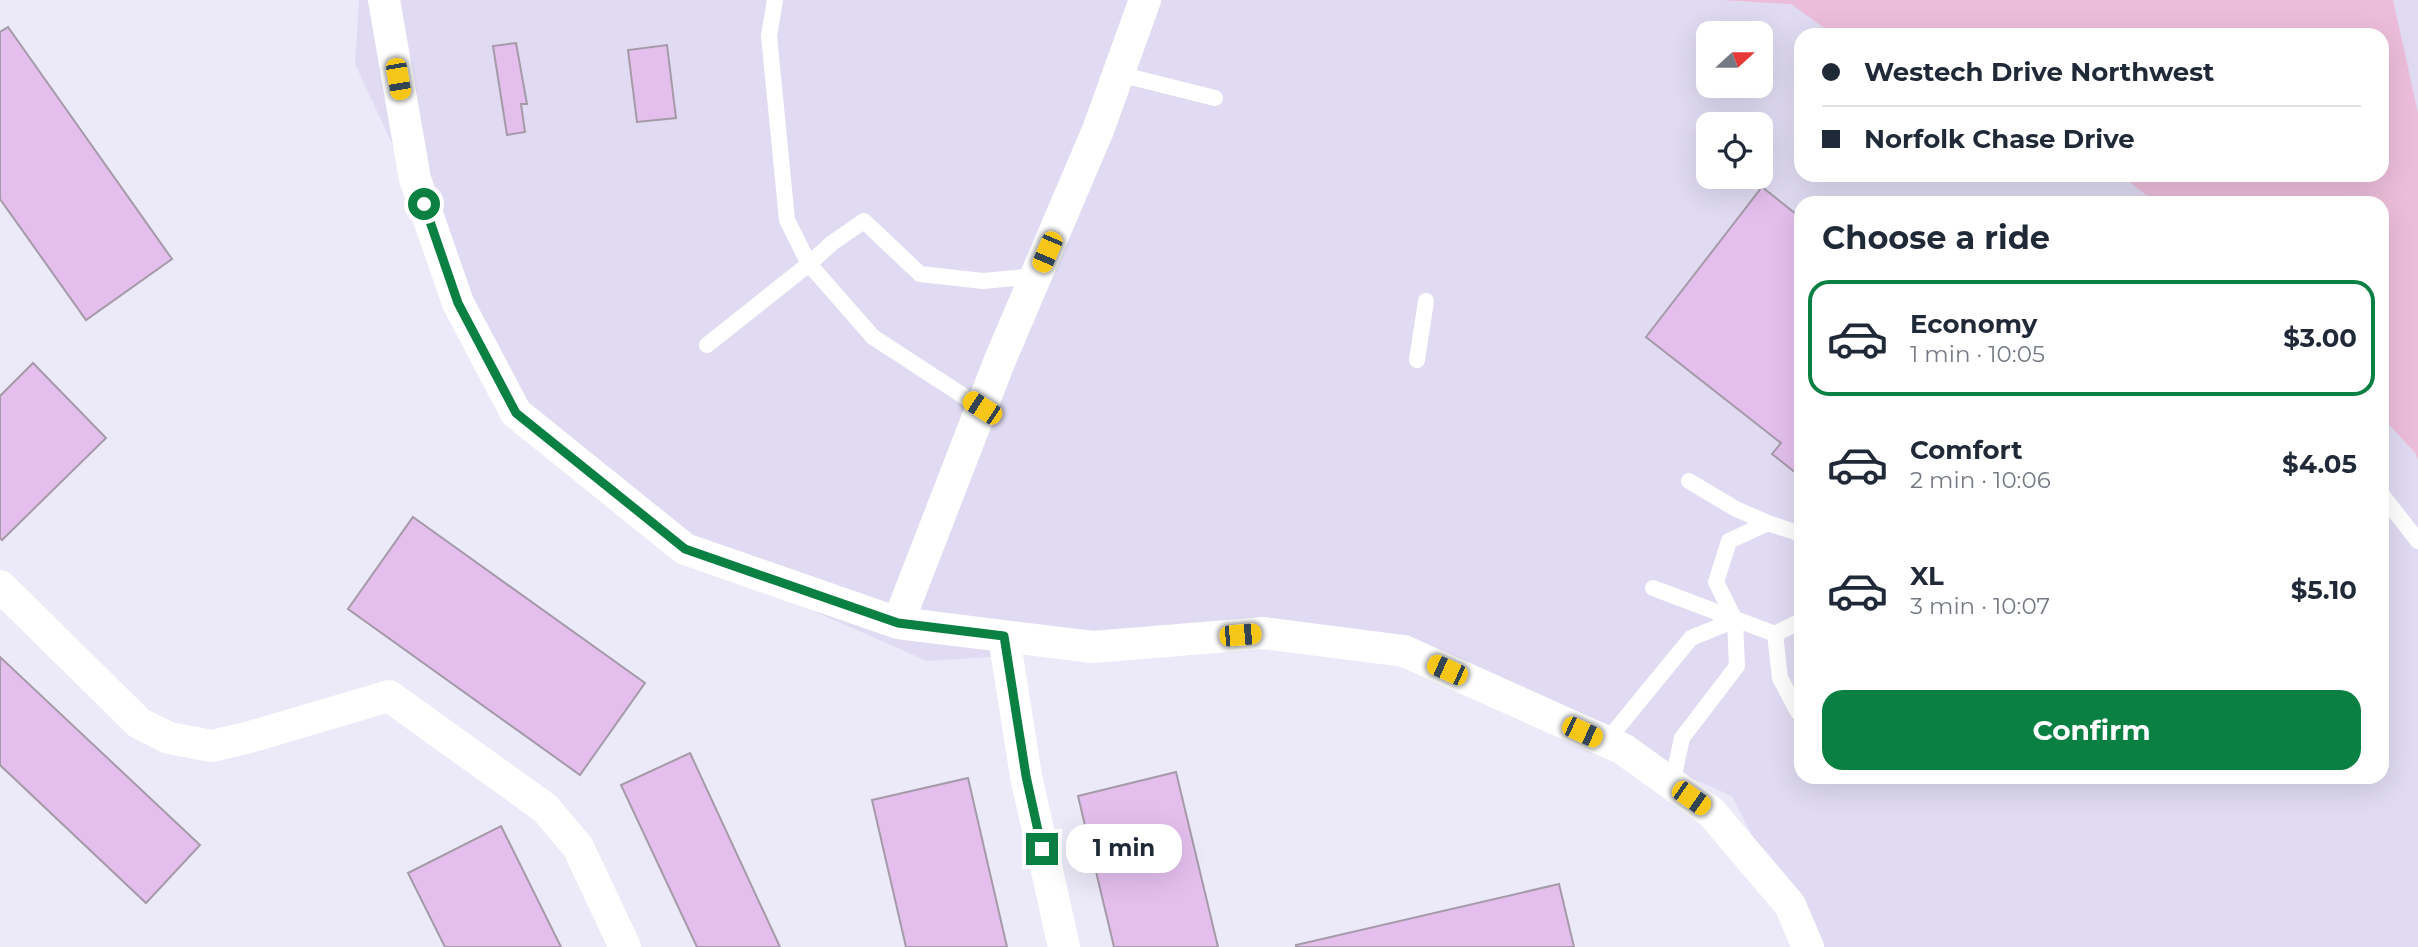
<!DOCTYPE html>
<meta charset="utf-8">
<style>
:root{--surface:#fff;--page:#f6f6f7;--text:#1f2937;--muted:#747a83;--line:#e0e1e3;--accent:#0b8043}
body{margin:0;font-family:Montserrat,sans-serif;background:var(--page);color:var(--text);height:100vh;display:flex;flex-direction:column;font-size:26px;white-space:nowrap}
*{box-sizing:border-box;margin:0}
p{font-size:23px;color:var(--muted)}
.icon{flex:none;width:38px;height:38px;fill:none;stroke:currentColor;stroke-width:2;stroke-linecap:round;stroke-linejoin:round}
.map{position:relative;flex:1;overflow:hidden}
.sheet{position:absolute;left:1794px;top:196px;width:595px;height:588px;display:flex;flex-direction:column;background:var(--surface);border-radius:21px;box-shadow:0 7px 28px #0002}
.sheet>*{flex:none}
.top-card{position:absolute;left:1794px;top:28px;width:595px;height:154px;border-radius:21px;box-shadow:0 7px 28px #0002;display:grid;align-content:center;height:154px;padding:0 28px;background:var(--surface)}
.needle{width:46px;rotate:69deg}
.controls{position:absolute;left:1696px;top:21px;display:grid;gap:14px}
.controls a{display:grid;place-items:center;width:77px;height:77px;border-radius:14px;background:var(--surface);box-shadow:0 7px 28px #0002;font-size:35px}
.end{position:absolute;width:32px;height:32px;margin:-16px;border:9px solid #0b8043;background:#fff;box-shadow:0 0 0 4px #fff}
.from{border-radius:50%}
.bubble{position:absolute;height:49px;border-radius:21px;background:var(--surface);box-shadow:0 7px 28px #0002;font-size:23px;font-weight:700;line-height:49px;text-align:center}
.car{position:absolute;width:21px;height:42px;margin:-21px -10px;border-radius:9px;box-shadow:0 0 5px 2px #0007;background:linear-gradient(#f5c518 24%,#345 0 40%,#f5c518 0 76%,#345 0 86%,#f5c518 0)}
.top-card b{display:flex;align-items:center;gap:24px;height:66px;font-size:26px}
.top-card b+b{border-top:2px solid var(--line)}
.top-card i{width:18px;height:18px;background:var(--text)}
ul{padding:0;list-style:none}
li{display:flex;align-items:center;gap:21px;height:116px;margin:0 14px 10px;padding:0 14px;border:4px solid transparent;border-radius:21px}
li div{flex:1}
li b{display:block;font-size:26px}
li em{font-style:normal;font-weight:700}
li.selected{border-color:var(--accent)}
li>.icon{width:63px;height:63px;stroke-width:1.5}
h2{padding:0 28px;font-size:32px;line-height:84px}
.action{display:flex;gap:14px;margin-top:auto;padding:14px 28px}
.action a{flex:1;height:80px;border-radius:21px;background:var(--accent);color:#fff;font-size:28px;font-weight:700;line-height:80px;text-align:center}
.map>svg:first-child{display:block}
.built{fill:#e0dbf2;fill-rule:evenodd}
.green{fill:#ecbdda}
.building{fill:#e4bfee;stroke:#a59aa7;stroke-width:2}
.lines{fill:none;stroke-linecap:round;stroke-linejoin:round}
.service{stroke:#fff;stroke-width:16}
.minor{stroke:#fff;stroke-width:32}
.route{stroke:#0b8043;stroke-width:9}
</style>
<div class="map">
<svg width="2418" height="947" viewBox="0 0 2418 947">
<rect width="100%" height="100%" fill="#ece9f9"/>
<path class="built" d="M359 0H2418V947H1809L1732 796 1362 633 927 661 705 563 501 378 355 64ZM1708 33H1760V86H1708ZM1801 35H2382V175H1801ZM1708 124H1760V177H1708ZM1801 203H2382V777H1801Z"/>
<path class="green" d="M1720 0H2393L2418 113V460L2416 454 2382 417V203H2156L2121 175H2382V35H1834L1791 4Z"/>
<path class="building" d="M8 27 172 259 86 320 0 199V32Z
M516 43 527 104H521L525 132 507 135 493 46Z
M667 45 676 118 637 122 628 50Z
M1762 187 1801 218V477L1772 454 1781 443 1646 337Z
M33 363 106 438 2 540 0 538V396Z
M413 517 645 683 580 775 348 609Z
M0 657 200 845 146 903 0 765Z
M690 753 780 947H697L621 785Z
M1176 772 1218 947H1114L1078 796Z
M968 778 1007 947H906L872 800Z
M501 826 561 947H445L408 873Z
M1559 884 1574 947H1296V945Z"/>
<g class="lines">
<path class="service" d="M775 0 769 36 787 220 809 264 873 337 982 408
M1119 74 1215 98
M707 345 809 264 832 243 864 221 920 274 983 281 1036 276
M1417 360 1426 301
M1689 481 1736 509 1768 523
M2382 495 2418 541
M1653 588 1775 634 1801 621
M1775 634 1780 678 1798 712
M1605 743 1691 638 1735 620
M1672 784 1682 738 1737 666 1735 620 1716 582 1729 541 1768 523 1801 534"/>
<path class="minor" d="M384 0 415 179 458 303 516 413 685 549 898 623 1093 647 1264 633 1404 651 1623 749 1711 812 1790 905 1808 947
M0 586 139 723 169 738 212 746 250 737 389 696 545 808 578 847 625 947
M898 623 1000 360 1098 130 1145 0
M1004 637 1026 776 1064 947"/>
</g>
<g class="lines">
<path class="route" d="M424 204 458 303 516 413 685 549 898 623 1004 636 1026 776 1042 849"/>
</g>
</svg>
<div class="controls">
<a><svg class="needle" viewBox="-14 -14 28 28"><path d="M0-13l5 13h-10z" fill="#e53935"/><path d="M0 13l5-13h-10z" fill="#747a83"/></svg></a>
<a><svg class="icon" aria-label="locate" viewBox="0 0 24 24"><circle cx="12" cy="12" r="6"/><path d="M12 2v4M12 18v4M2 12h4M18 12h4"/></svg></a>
</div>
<i class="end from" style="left:424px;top:204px"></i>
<i class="end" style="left:1042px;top:849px"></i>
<div class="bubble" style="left:1066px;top:824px;width:116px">1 min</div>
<i class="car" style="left:398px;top:79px;rotate:170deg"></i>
<i class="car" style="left:1047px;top:252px;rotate:203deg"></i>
<i class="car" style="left:982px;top:408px;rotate:303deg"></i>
<i class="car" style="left:1240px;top:635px;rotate:85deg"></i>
<i class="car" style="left:1447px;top:670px;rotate:294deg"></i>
<i class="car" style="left:1582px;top:732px;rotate:115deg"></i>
<i class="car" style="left:1691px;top:798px;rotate:125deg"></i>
<div class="top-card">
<b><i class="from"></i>Westech Drive Northwest</b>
<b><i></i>Norfolk Chase Drive</b>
</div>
<section class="sheet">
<h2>Choose a ride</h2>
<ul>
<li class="selected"><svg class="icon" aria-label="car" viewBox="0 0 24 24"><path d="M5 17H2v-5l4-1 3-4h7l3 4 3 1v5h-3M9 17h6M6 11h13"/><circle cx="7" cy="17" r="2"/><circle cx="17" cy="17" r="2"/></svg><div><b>Economy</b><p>1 min · 10:05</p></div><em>$3.00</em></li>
<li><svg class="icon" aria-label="car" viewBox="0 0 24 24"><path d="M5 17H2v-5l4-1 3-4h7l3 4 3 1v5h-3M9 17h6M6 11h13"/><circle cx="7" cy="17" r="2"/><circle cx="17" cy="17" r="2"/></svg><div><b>Comfort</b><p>2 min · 10:06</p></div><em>$4.05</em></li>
<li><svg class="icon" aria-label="car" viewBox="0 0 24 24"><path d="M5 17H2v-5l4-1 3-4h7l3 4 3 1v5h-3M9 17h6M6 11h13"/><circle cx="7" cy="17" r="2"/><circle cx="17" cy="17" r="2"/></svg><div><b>XL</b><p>3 min · 10:07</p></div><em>$5.10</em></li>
</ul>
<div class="action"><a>Confirm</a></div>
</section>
</div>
